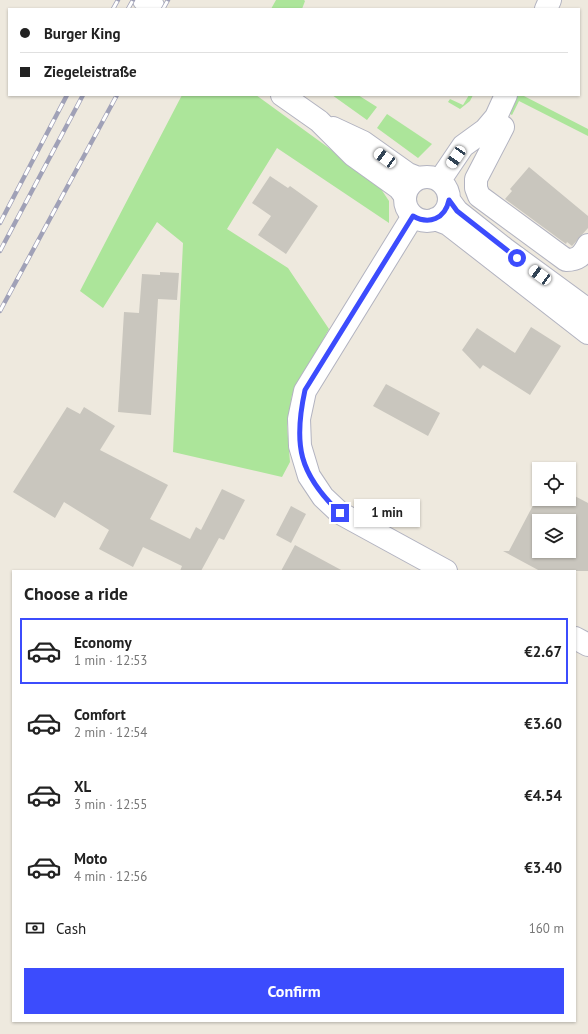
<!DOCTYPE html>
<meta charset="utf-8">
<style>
:root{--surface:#fff;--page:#f6f6f6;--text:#222;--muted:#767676;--line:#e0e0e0;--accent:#3c4cfd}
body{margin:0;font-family:"PT Sans",sans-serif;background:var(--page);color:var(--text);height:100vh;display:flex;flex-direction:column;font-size:15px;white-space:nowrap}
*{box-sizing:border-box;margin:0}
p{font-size:13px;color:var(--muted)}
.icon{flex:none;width:22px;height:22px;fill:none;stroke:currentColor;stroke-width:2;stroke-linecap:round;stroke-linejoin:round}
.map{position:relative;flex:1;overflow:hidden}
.sheet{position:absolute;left:12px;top:570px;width:564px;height:452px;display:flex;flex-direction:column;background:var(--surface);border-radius:0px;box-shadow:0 1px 3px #0004}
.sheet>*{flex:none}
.guide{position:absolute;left:8px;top:8px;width:572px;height:88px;border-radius:0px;box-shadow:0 1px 3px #0004;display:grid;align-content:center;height:88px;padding:0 12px;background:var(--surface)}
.buttons{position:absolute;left:532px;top:462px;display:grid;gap:8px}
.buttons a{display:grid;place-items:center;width:44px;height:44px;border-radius:0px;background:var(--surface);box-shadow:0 1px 3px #0004;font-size:20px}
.end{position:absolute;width:18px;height:18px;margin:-9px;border:5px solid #3c4cfd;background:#fff;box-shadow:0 0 0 2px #fff}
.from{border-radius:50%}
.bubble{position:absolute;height:28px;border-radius:0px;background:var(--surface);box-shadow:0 1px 3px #0004;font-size:13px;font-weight:700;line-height:28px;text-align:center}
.car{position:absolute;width:12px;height:24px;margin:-12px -6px;border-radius:5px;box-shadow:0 0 3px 1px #0007;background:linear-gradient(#fff 24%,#345 0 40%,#fff 0 76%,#345 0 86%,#fff 0)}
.guide b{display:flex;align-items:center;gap:14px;height:38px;font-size:15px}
.guide b+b{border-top:1px solid var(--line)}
.guide i{width:10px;height:10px;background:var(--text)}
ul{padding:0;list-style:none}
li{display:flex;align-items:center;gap:12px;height:66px;margin:0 8px 6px;padding:0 4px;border:2px solid transparent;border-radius:0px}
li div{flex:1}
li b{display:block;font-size:15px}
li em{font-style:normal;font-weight:700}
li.selected{border-color:var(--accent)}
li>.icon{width:36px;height:36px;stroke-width:1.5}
h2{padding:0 12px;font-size:18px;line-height:48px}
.pay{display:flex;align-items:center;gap:10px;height:44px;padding:0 12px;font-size:15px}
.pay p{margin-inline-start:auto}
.primary-button{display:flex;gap:8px;margin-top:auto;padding:8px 12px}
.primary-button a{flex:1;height:46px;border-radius:0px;background:var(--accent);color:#fff;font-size:16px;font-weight:700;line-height:46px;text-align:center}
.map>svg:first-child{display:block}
.green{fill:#ace59a}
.building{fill:#c9c6be;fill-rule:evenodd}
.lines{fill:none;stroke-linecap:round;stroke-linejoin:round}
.minor-casing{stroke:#b2b3c0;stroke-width:24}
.minor{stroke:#fff;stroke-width:22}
.rail-casing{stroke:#a0a1b7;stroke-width:4.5}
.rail{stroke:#fff;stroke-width:3;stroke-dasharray:9;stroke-linecap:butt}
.route{stroke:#3c4cfd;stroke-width:5}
</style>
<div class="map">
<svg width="588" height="1034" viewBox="0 0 588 1034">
<rect width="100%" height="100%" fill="#eee9de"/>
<path class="green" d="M276 0H304L305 1 302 9H271Z
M182 95H256L377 183 389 201V223L277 148 227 229 288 268 329 329 292 395 287 426 290 462 282 477 173 452 183 243 157 222 103 308 80 291Z
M332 95H358L377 107 367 120Z
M469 95H473L470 101 460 109 448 102 450 99 463 105Z
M513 95H522L588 129V136L519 101 512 115 505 111Z
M387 114 432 144 418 158 377 128Z"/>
<path class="building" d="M529 167 588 216V228L572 246 567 242 566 244 505 199 512 191 510 189Z
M270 176 288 188 290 186 318 206 286 254 258 235 271 216 252 203Z
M160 272 179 273 177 300 158 299 151 415 118 412 124 312 139 313 142 274 160 275Z
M531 327 561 346 530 395 483 365 480 369 462 350 477 328 515 353Z
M386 384 440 413 428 436 373 406Z
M67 407 80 414 84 407 115 426 100 450 168 485 150 519 190 539 196 527 201 530 222 489 245 500 224 540 219 538 201 571H180L182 566 143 547 133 567 99 549 109 530 64 502 55 518 13 492Z
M569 493 588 503V571H540L503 551H509L539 494V499H569ZM539 521H569V551H539Z
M291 506 306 514 291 543 276 535Z
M295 545 343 571H281Z"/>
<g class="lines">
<defs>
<path id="minor" d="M144 0 153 6
M546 9 550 0
M282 95 319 121 353 155 399 188 405 196
M503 127 476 179V188L479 196 566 260C578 260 582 256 588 245
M333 128 363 142 408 174 418 178
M405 199a22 22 0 1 1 44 0a22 22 0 1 1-44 0Z
M440 180 463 146 485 130 496 117 506 95
M449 200 457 211 505 249 588 310
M413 216 305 391 299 419 300 446 309 476 323 497 340 513 446 571
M435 219 448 224 588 333
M575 638 588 645"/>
</defs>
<use href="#minor" class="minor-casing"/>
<use href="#minor" class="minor"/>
<defs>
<path id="rail" d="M113 9 118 0
M128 9 133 0
M163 9 168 0
M0 223 67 95
M0 251 83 95
M0 311 117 95"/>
</defs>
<use href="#rail" class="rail-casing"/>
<use href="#rail" class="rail"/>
</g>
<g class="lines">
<path class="route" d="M340 513C299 474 293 445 305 390L413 216C429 225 445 219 449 200L457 211 517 258"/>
</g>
</svg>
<div class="buttons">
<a><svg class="icon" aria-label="locate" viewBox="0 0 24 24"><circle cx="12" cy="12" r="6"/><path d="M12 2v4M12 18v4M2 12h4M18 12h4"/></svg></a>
<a><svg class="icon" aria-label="layers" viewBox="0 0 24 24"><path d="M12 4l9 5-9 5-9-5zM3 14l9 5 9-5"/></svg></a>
</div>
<i class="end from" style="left:517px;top:258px"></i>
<i class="end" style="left:340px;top:513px"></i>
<div class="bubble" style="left:354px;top:499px;width:66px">1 min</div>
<i class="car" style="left:456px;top:157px;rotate:214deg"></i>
<i class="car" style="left:385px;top:158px;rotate:306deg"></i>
<i class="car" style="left:540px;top:275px;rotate:306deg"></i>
<div class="guide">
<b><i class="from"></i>Burger King</b>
<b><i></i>Ziegeleistraße</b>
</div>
<section class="sheet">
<h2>Choose a ride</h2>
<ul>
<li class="selected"><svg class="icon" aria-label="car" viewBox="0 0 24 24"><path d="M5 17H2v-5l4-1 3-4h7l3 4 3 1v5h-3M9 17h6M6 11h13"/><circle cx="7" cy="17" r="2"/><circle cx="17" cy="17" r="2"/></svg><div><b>Economy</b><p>1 min · 12:53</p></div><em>€2.67</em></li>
<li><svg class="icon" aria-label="car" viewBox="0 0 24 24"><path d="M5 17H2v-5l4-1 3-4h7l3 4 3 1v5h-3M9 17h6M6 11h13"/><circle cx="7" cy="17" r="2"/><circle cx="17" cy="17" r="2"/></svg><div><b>Comfort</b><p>2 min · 12:54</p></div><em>€3.60</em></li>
<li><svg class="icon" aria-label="car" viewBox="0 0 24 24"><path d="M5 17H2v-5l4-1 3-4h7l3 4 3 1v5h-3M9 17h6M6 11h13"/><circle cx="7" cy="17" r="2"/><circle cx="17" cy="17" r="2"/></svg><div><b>XL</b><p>3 min · 12:55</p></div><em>€4.54</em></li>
<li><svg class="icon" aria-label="car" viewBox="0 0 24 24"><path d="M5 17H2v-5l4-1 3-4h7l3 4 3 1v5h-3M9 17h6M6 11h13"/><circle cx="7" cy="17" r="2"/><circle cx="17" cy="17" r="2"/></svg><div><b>Moto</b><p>4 min · 12:56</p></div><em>€3.40</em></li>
</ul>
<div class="pay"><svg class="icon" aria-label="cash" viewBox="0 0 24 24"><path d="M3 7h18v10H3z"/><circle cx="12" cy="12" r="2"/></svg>Cash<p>160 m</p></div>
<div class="primary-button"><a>Confirm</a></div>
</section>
</div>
